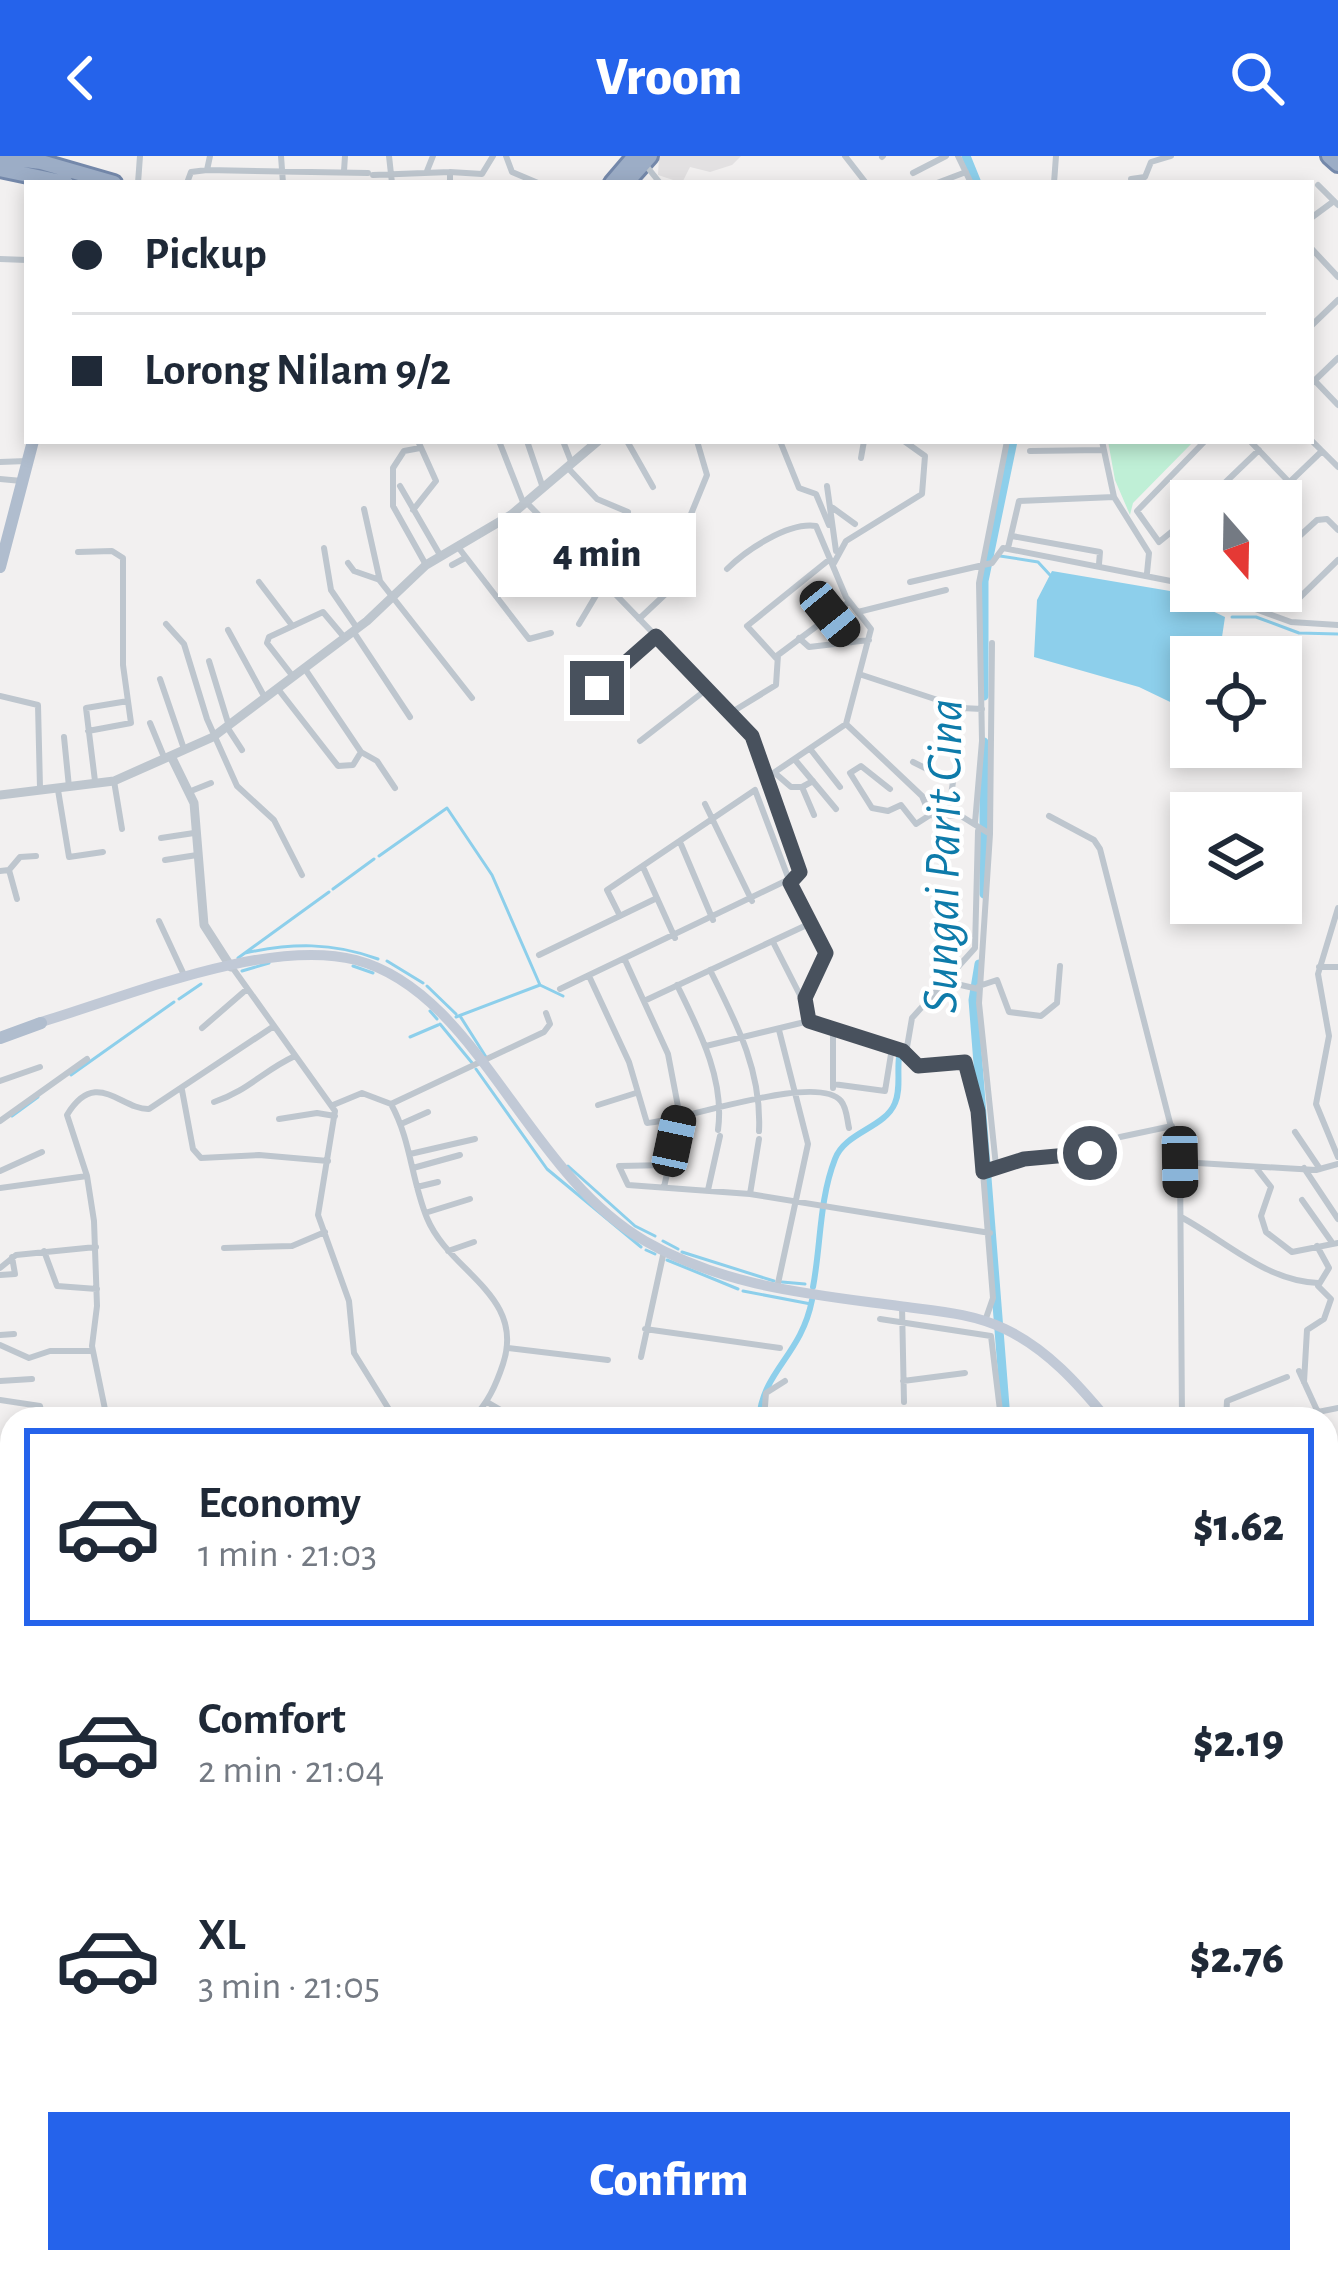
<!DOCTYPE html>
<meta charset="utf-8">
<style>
:root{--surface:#fff;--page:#f2f2f3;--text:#1f2937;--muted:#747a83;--line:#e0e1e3;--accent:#2563eb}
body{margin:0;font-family:"Alegreya Sans",sans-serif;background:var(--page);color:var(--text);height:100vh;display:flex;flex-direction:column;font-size:45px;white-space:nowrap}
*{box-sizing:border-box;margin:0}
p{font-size:39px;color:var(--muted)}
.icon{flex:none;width:66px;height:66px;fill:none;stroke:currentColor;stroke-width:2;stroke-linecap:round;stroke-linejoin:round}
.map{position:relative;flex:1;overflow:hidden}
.panel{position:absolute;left:0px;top:1251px;width:1338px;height:867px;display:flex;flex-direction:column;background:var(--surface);border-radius:36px 36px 0 0;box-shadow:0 6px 18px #0003}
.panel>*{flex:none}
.top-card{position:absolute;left:24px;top:24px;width:1290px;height:264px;border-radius:0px;box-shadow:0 6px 18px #0003;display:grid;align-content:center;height:264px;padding:0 48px;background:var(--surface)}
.needle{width:78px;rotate:160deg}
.fabs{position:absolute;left:1170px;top:324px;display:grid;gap:24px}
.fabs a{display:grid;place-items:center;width:132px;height:132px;border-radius:0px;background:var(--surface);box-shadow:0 6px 18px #0003;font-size:60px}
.end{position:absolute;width:54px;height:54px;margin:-27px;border:15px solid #48515d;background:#fff;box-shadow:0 0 0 6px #fff}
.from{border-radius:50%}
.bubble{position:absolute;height:84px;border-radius:0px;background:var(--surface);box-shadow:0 6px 18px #0003;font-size:39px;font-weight:800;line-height:84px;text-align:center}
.car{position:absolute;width:36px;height:72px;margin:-36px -18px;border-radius:15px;box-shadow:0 0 9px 3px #0007;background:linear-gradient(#222 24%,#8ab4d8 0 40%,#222 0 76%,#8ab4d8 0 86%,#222 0)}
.top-card b{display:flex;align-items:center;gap:42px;height:114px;font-size:45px}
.top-card b+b{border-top:3px solid var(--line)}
.top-card i{width:30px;height:30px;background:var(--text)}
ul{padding:21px 0 0;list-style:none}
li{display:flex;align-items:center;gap:36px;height:198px;margin:0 24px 18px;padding:0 24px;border:6px solid transparent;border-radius:0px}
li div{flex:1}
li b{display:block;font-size:45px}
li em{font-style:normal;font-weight:800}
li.selected{border-color:var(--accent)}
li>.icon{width:108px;height:108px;stroke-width:1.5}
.action{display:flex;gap:24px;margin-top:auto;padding:24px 48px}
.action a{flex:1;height:138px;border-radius:0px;background:var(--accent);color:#fff;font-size:48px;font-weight:800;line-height:138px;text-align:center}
header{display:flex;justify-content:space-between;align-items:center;height:156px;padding:0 48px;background:var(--accent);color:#fff;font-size:54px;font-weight:800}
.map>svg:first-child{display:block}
.education{fill:#e3e1e2}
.green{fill:#bfefd6}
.water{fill:#8dcfeb}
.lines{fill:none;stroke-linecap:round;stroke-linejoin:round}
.stream{stroke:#8dcfeb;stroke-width:3}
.canal{stroke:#8dcfeb;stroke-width:6}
.river{stroke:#8dcfeb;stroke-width:9}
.trunk-casing{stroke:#7488aa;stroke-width:20}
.minor{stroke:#bec6ce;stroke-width:6}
.tertiary{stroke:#bec6ce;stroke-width:9}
.secondary{stroke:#c1c9d6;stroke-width:10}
.primary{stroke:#b0bdce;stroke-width:12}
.trunk{stroke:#9cadc6;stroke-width:14}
.route{stroke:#48515d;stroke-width:15}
.labels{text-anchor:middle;stroke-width:9;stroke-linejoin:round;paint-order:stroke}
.water-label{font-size:51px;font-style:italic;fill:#0e7baa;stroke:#fff}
</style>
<header><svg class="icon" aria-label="back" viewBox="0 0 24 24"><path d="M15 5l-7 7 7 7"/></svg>Vroom<svg class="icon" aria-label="search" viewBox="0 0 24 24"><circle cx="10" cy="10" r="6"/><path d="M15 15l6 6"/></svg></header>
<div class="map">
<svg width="1338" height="2117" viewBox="0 0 1338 2117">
<rect width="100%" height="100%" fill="#f2f0f0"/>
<path class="education" d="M659 0H741L732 9 710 16 690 11 682 27 658 19Z"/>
<path class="green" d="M1108 285H1194L1133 347 1130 359 1115 324Z"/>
<path class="water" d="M1052 415 1170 435 1225 461 1219 501H1191V556L1139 531 1034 501 1037 444Z"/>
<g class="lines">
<path class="stream" d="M1000 400 1038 406 1050 419
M1232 461H1256L1299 477 1338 478
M379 700 447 652 492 719 540 829 456 861
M333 733 374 703
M245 797C292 787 332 786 378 803
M238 802 329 736
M387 805 423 827
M353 810 373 817
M242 815 269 807
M540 829 563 840
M427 830 456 858
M179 843 201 828
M430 855 437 863
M460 860 486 901
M440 868 473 908
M410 881 438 869
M476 913 547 1013 641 1091
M71 919 174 846
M12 960 38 941
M568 1010 635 1070 655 1080
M663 1085 678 1093
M646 1094 655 1098
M682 1096 774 1125
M667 1104 738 1133
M782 1126 805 1128
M743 1135 811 1148
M683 2106 685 2117"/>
<path class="canal" d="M813 1131C821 1089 819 1044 835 1003 845 976 885 972 895 947 901 933 897 917 899 901
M759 1263C763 1214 801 1200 812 1144
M0 1987H12
M849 2106 850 2117
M613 2117 624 2106"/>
<path class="river" d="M966 0 977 27
M984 540V425L1013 285
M984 738V586
M979 808 973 844 1006 1263
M1082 2106 1083 2117"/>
<defs>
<path id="trunk" d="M1329 0 1338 8
M0 1 41 6 114 27
M0 13 66 27
M612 27 635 0
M626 27 650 0"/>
</defs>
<use href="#trunk" class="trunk-casing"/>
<path class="minor" d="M281 0 283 27
M389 0 392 27
M506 0 512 16 538 27
M845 0 866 27
M958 0 971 27
M882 1 883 0
M644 7 660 27
M207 14 368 17
M344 15 345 0
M427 15 433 0
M450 16 482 18 493 0
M913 17 946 0
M373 19 450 16V27
M1131 23 1145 21 1151 6 1171 0
M138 27 140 0
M187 27 191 16 207 14 210 0
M937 27 966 16
M1054 27 1056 0
M1318 29 1338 49
M1311 62 1334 45
M1311 92 1338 121
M0 103 27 104
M1311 170 1338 144
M1315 225 1338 249
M1311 228 1338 202
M1311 284 1338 311
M499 285 523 346
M527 285 542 329
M563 285 572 308
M627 285 653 331
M780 285 799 332 816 338 829 369
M1102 285 1114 341 1149 397 1147 417
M1250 285 1289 326
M420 292 404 295 393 312V350L426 409
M1030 295 1103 294
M861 302 864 285
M0 306 27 305
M568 312 597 343 628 356
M0 323 22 325
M400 330 440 399
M827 330 836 395
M1206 345 1259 294
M1270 345 1322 295
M527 347 748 575 800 718 560 833
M833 352 855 368
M364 353 380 425 472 542
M413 354 436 325 418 285
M1191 360 1159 386 1137 355 1205 285
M689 363 707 319 697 285
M1012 380 1100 396 1099 408
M458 391 529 483 551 477
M324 392 331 434 357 472
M1008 392 1019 345 1114 341
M78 396 112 395 123 402V509L131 567 88 575
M1281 397 1317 364 1327 363 1338 374
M348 407 354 415 377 423
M834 407 846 385 922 338 925 300 904 285
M452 409 465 402
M727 413C746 394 788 366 816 370L846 441 871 473 846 568 769 620
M259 426 291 468
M910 426 992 407 1003 392 1191 429
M607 430 633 384
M1206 435 1291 466 1338 469
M1243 435 1291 450 1338 404
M618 441 649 406
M858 456 946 434
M830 458 852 486
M639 463 674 430 680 391 658 381 662 364
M166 468 184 488 207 563 237 630 274 664 302 719
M579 468 604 426
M228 474 264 540
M353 475 410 561
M799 482 809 491 869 484
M776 502 747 470 830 403
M209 505 229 570
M305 513 361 596 377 605 395 632
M291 518 267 487 269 481 323 456 344 481
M862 519 962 552 982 553
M160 523 184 593
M597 532 656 480
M278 533 338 610 353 609 361 596
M0 540 38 549 40 632
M732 556 776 529 778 499 849 446
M150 567 164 601
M846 568 922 640 930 659 961 660 990 678 979 847 996 1010
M227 571 242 594
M64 581 69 631
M640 585 707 533
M811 594 840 631
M796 605 836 653
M913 606 953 626 948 658
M776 618 791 631H802
M95 625 86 552 128 545
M114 625 122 673
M813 625 802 631 814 659
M890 633 861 610 850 617 872 652 888 655 901 649 916 668 930 659
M58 634 69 701 103 696
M191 635 211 627
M705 648 752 745
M1049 660 1094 684 1100 693 1180 1006 1182 1263
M975 667 982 585 979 427 1007 285
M990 678 992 487
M161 682 194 677
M680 686 713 764
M165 704 197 699
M643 711 675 782
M9 714 20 701 36 700
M0 715 9 714 17 743
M1338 752 1318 818 1329 880 1316 948 1338 1001
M620 760 607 734 755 634 794 737 825 793 805 841 809 865 903 895 918 910 965 906 978 955 983 1016
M159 765 185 821
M773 786 804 847
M539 799 657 742
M625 804 668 898 680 961 664 1031
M232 811 335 955 318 1059 349 1145 354 1197 395 1263
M1319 811H1338
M710 814C736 866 762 915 759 975
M589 820 629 906 647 967C683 965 817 916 841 945 847 952 847 964 849 972
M948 826 978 833
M677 829C699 874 725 923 718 974
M979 830 997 824 1009 856 1041 860 1057 847 1060 810
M644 845 811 767
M202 872 247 833
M833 876V932
M706 890 809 865
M906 897 912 862 975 792 978 675
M0 925 40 911
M833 928 885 935 892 892
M182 934 193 993 201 1002 259 999 328 1005
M214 946C248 935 264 914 295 900
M391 948 544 876 550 868 546 857
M333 949 362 937 391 948C411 984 411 1023 427 1062 449 1116 526 1139 503 1208 496 1229 488 1247 472 1263
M598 949 636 937
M279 963 317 957 335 960
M0 965 87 903
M401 968 428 956
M1295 976 1320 1013
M410 998 475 983
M1181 1006 1316 1014 1338 1008
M669 1009 619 1010 628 1029 750 1038 990 1077
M413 1012 460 999
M1304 1012 1338 1063
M1257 1013 1271 1031 1261 1060 1266 1076 1292 1096 1338 1087
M0 1015 42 996
M417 1031 438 1026
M0 1032 87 1020
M708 1034 720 980
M750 1038 759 983
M1302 1044 1331 1085
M425 1057 470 1043
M1181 1061C1227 1086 1266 1125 1318 1127
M224 1092 292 1090 325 1076
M44 1095 57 1130 97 1133
M448 1095 474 1086
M0 1112 16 1099 96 1091
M0 1119 15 1118 12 1101
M777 1132 808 988 779 874
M902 1150 904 1246
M880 1163 991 1180 1001 1263
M985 1165 993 1142 983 1016 1024 1003 1089 997 1120 981 1172 970
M645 1173 780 1192
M0 1179 14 1178
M0 1189 29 1202 50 1195H93
M508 1192 608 1204
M641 1201 664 1095
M1299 1215 1321 1263
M0 1225 32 1223
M903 1225 965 1217
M1304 1226 1307 1174 1324 1163 1331 1143 1318 1130 1329 1112 1317 1090
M0 1244 40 1250 43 1263
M487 1246 516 1263
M1318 1256 1338 1252
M107 1263 92 1190 97 1150 94 1065 87 1020 67 959C96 911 121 954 149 953L274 870
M764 1263 766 1237 785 1225
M1226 1263 1227 1245 1287 1221
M1326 1273 1338 1297
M1326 1336 1338 1332
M0 1346 12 1347
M1338 1364 1329 1370 1338 1391
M0 1385 12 1386
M0 1411 12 1414
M0 1461 12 1458
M1326 1480 1338 1461
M0 1558 12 1561
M1326 1646 1338 1651
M0 1686 12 1653
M0 1771 12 1769
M1326 1785 1338 1770
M1326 1792 1338 1801
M1326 1809 1332 1796
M0 1817 12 1815
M0 1859H12
M1326 1862 1338 1845
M1333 1933 1338 1929
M1326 1954 1338 1964
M0 1980H12
M428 2106 456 2117
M550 2106 565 2112
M855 2106 856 2117
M1076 2106 1078 2117
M1186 2106H1191
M53 2117 55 2106
M104 2117 110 2106
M155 2117 159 2106
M201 2117 205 2106
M249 2117 252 2106
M294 2117V2116
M338 2117 342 2106
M411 2117 414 2106
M730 2117 756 2106
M802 2117H824"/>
<path class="tertiary" d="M172 602 194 647 204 769 231 811
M0 639 114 625 213 581 367 465 426 409 511 359 598 285"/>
<path class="secondary" d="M38 867C126 841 267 781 356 804 478 836 525 1016 645 1085 725 1131 810 1138 899 1150 935 1155 972 1157 1005 1173 1047 1193 1078 1228 1107 1263
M1326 1524 1338 1539
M0 2012 12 2008
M1062 2106 1064 2117"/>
<path class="primary" d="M0 411 33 285
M0 882 41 867"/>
<use href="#trunk" class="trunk"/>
</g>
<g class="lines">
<path class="route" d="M597 532 656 480 752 580 800 716 790 727 826 797 805 842 809 865 903 895 918 910 965 906 978 955 983 1016 1024 1003 1090 997"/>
</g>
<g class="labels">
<g class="water-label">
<text transform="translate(941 700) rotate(-89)" y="18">Sungai Parit Cina</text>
</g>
</g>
</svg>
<div class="fabs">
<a><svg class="needle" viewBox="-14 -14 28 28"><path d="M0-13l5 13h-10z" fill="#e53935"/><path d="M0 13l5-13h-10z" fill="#747a83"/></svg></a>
<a><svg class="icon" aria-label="locate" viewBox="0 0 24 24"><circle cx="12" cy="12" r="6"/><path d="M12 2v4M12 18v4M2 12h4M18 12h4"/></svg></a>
<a><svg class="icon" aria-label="layers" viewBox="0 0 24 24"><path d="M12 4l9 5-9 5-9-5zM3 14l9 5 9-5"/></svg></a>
</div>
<i class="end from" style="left:1090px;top:997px"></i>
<i class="end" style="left:597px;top:532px"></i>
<div class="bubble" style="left:498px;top:357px;width:198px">4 min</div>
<i class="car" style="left:830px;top:458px;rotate:141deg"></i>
<i class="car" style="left:674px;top:985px;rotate:12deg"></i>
<i class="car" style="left:1180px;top:1006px;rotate:179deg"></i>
<div class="top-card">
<b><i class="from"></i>Pickup</b>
<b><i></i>Lorong Nilam 9/2</b>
</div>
<section class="panel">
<ul>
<li class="selected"><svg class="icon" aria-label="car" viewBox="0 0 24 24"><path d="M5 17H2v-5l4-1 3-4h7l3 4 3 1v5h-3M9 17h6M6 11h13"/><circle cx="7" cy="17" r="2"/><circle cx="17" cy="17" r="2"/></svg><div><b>Economy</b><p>1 min · 21:03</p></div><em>$1.62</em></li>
<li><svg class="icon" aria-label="car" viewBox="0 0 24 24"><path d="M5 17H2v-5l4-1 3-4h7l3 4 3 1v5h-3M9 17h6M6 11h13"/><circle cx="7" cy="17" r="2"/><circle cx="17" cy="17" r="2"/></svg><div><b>Comfort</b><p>2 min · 21:04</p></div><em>$2.19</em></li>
<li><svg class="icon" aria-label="car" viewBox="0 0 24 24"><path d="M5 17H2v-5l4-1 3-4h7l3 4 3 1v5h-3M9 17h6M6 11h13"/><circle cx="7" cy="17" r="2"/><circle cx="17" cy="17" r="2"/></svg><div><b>XL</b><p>3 min · 21:05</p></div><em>$2.76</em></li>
</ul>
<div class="action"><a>Confirm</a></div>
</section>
</div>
